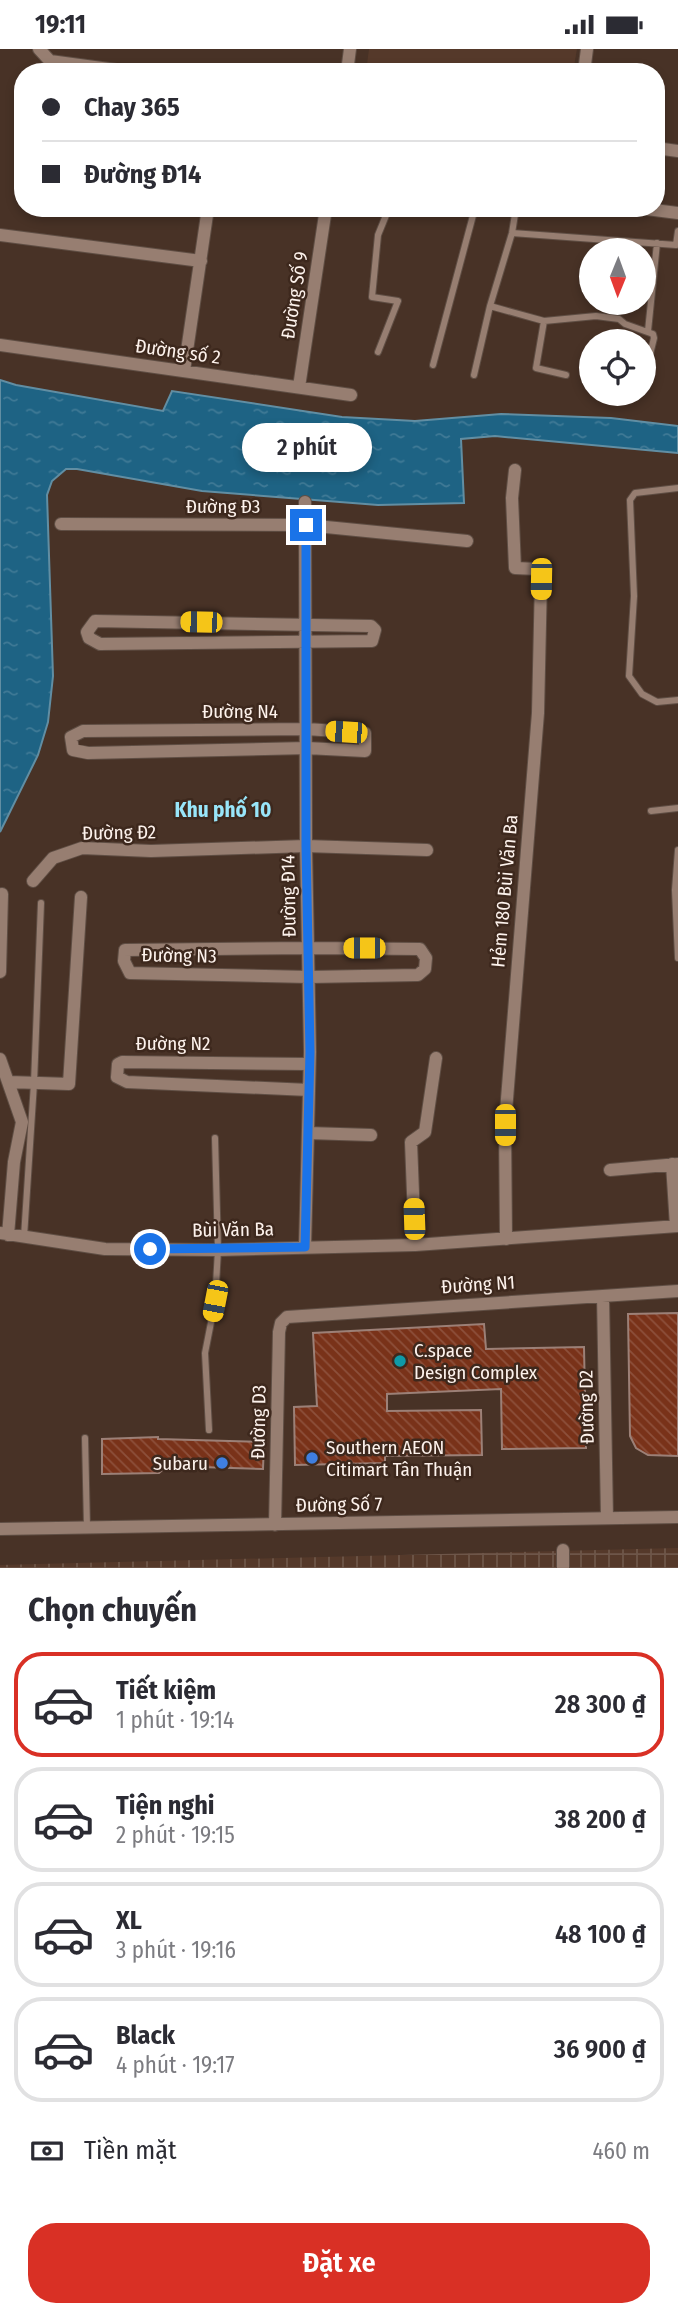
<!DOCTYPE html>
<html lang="vi">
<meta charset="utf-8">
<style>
:root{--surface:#fff;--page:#f2f2f3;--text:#2b2b33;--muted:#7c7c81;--line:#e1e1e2;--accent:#d93025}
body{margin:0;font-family:"Fira Sans Condensed",sans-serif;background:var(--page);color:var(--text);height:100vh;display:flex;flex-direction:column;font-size:26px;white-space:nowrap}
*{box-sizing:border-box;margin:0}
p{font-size:23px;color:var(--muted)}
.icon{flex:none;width:38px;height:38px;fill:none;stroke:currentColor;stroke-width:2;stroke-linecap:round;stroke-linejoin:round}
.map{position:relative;height:1519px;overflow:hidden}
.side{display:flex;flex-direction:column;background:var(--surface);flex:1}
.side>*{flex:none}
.banner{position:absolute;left:14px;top:14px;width:651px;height:154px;border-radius:28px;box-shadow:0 4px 10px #0003;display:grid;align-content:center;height:154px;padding:0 28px;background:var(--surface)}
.needle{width:46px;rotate:181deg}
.buttons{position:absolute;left:579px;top:189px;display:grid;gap:14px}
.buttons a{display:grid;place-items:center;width:77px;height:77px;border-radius:50%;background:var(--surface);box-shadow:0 4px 10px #0003;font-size:35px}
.end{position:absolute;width:32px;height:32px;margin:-16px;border:9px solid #1a73e8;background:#fff;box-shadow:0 0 0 4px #fff}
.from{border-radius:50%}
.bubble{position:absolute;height:49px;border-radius:24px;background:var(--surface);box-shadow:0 4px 10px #0003;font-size:23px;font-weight:600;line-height:49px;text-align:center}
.car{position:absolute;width:21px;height:42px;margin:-21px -10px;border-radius:9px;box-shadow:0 0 5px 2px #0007;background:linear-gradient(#f5c518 24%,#345 0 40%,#f5c518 0 76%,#345 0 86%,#f5c518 0)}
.banner b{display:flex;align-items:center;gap:24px;height:66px;font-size:26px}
.banner b+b{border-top:2px solid var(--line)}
.banner i{width:18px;height:18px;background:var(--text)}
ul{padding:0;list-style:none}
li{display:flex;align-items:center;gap:21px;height:105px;margin:0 14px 10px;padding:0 14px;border:4px solid var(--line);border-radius:28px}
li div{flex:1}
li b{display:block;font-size:26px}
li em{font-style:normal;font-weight:600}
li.on{border-color:var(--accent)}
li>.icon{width:63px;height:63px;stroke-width:1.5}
h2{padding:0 28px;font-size:32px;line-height:84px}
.pay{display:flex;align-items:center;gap:18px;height:77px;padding:0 28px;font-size:26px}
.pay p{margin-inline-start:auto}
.primary-button{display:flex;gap:14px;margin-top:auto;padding:14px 28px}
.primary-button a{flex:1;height:80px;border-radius:28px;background:var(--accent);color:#fff;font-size:28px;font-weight:600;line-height:80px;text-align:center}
.status{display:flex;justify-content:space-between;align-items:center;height:49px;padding:0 35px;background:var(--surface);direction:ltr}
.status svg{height:19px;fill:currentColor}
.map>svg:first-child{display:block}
.built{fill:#55392a}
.industrial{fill:url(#industrial-grid)}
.water{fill:url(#water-ripples);stroke:#618ea3;stroke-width:2}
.building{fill:url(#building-back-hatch);stroke:#9c8077;stroke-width:2}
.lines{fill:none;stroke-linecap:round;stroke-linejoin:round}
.lane-casing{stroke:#5f4e44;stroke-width:8}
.street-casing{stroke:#5f4e44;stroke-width:14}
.lane{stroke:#977e71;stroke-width:6}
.street{stroke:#977e71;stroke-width:12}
.route{stroke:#1a73e8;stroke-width:9}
.culture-dot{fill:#0f9aa8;stroke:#3d281d;stroke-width:2.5}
.shop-dot{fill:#3f7fe0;stroke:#3d281d;stroke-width:2.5}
.labels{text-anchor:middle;stroke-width:5;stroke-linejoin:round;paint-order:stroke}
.street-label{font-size:19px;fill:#fdf2ec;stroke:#3d281d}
.poi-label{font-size:19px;fill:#fdf2ec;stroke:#3d281d;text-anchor:start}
.neighbourhood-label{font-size:21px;font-weight:bold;fill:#98e5f9;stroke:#3d281d}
</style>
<div class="status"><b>19:11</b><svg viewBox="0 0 49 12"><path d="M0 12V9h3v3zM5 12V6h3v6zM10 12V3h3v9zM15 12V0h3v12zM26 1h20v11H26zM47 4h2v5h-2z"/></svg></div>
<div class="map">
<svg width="678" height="1519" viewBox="0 0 678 1519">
<defs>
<pattern id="industrial-grid" width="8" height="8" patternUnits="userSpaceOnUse" patternTransform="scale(1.75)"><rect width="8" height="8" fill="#55392a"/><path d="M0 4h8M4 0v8" fill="none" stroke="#6e5649"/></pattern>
<pattern id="water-ripples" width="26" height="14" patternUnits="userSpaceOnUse" patternTransform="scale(1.75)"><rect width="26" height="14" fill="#1e6384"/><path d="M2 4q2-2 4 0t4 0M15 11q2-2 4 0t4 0" fill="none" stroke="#407a96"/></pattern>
<pattern id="building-back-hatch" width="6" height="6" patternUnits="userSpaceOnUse" patternTransform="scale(1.75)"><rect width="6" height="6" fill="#793219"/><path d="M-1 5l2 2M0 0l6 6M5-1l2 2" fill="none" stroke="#8d503b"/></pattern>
</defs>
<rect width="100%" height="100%" fill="#483226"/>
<path class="built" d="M369 0H577L573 23H366Z"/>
<path class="industrial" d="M678 1499V1519H0V1516Z"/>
<path class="water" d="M0 331 16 336 163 362 172 342 342 368 415 372 501 365 611 369 678 377V404L495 387 461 390 464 454 378 456 202 442 77 420H66L52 432 47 446 53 627 48 673 38 706 0 783Z"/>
<path class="building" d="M678 1264V1407L648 1406 636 1399 630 1387 628 1265Z
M484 1275 486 1300 584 1298 586 1399 502 1400 501 1340 387 1345V1362L481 1361 482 1406 385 1407V1414L295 1416 294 1358 317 1357 313 1284Z
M158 1388V1390L264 1393 263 1420 167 1417 159 1424 102 1425V1390Z"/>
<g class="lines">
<defs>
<path id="lane" d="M512 184 676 196 678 182
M490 257 544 272 596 267 619 270 625 275 653 285 654 289 644 330
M544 272 536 319 566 326
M648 282 657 194
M378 303 398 252 372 248 378 186 389 159
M433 316 475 159
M474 326 490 257 512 184 516 159
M678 439 635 444 630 451 634 547 629 627 642 645 657 653 678 651
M651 762 678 759
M678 801 675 841 678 909
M24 1188 34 1034 41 854
M209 1381 205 1304 215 1253 218 1201 215 1089
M85 1389 87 1478"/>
<path id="street" d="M39 0 50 12 131 23
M347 23 350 0
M584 23 587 0
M656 99 678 102
M639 159 678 164
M0 186 201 212
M0 296 351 346
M184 322 208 159
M299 338 326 159
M61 475 306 476 467 492
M95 572 371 577 375 581 372 592 100 595 89 589 87 583Z
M307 680 365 684V702L307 699 88 704 73 701 71 688 83 682Z
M33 832 53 809 82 799 151 802 306 797 427 801
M309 899 420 900 426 909 425 920 418 926 309 928 130 924 124 912 125 901Z
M0 923 2 845
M0 1010 22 1073 14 1113 8 1186
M9 1033 69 1035 81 848
M309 1041 127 1033 117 1028 118 1015 122 1013 309 1015
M308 1084 371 1086
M672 1115 676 1177
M610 1121 678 1115
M0 1184 105 1200 218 1201 415 1196 678 1177
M506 1190 505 1075 538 664 541 530V524L537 520 515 519 512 449 515 421
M415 1196 411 1093 425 1083 436 1009
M305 1198 310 1003 306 797 305 453
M603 1247 607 1469
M275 1476 279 1283 281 1274 287 1268 678 1242
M0 1480 678 1468
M563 1519V1501"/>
</defs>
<use href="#lane" class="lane-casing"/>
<use href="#street" class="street-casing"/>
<use href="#lane" class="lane"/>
<use href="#street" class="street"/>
</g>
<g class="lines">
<path class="route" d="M150 1200 305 1198 310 1003 306 797V476"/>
</g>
<circle class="culture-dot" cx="400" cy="1312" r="7"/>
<g class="shop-dot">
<circle cx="312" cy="1409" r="7"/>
<circle cx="222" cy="1414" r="7"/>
</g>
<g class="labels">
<g class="street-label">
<text transform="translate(294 246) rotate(-81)" y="7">Đường Số 9</text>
<text transform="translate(178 302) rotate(8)" y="7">Đường số 2</text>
<text x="223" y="464">Đường Đ3</text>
<text x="240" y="669">Đường N4</text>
<text transform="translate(119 783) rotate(-1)" y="7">Đường Đ2</text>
<text transform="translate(504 842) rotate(-85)" y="7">Hẻm 180 Bùi Văn Ba</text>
<text transform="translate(288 847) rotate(-91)" y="7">Đường Đ14</text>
<text transform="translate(179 906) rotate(1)" y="7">Đường N3</text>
<text x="173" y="1001">Đường N2</text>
<text transform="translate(233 1180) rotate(-1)" y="7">Bùi Văn Ba</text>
<text transform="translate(478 1235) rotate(-4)" y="7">Đường N1</text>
<text transform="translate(586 1358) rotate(-91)" y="7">Đường D2</text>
<text transform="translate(258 1373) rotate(-89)" y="7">Đường D3</text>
<text transform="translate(339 1455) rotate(-1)" y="7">Đường Số 7</text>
</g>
<g class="poi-label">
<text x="414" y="1308">C.space<tspan x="414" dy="22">Design Complex</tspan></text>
<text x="326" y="1405">Southern AEON<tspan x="326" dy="22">Citimart Tân Thuận</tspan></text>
<text x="208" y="1421" text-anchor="end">Subaru</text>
</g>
<g class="neighbourhood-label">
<text x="223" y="768">Khu phố 10</text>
</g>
</g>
</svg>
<div class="buttons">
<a><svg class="needle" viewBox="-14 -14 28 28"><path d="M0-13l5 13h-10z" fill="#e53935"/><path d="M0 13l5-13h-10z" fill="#7c7c81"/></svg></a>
<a><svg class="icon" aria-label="locate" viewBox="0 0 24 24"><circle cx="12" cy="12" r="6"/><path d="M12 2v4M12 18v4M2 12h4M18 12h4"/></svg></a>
</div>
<i class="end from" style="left:150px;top:1200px"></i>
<i class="end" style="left:306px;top:476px"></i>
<div class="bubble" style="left:242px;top:374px;width:130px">2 phút</div>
<i class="car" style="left:541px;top:530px;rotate:181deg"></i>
<i class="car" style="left:201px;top:573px;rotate:271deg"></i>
<i class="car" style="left:346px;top:683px;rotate:274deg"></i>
<i class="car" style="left:364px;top:899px;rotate:270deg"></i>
<i class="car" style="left:505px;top:1076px;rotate:180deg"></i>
<i class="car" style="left:414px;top:1170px;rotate:358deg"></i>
<i class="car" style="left:215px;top:1252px;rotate:191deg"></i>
<div class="banner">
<b><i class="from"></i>Chay 365</b>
<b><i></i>Đường Đ14</b>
</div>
</div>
<section class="side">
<h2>Chọn chuyến</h2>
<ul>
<li class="on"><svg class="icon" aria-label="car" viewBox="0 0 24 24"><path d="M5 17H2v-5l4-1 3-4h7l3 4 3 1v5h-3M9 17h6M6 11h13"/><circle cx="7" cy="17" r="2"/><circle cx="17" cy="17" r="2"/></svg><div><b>Tiết kiệm</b><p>1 phút · 19:14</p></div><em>28 300 ₫</em></li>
<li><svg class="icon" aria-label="car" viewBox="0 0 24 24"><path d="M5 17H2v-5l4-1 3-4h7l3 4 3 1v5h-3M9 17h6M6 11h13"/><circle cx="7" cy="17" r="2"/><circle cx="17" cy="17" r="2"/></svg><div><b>Tiện nghi</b><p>2 phút · 19:15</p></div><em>38 200 ₫</em></li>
<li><svg class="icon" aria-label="car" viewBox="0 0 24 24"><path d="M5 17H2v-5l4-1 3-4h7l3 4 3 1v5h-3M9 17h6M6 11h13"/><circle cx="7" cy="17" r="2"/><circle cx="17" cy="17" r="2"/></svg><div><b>XL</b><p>3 phút · 19:16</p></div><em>48 100 ₫</em></li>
<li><svg class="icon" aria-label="car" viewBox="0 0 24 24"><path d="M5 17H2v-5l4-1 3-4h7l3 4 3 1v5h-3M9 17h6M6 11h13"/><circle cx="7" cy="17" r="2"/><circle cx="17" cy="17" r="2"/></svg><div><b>Black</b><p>4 phút · 19:17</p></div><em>36 900 ₫</em></li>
</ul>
<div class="pay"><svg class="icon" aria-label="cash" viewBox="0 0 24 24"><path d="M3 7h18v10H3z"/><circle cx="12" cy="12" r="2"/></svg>Tiền mặt<p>460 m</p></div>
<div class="primary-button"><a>Đặt xe</a></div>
</section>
